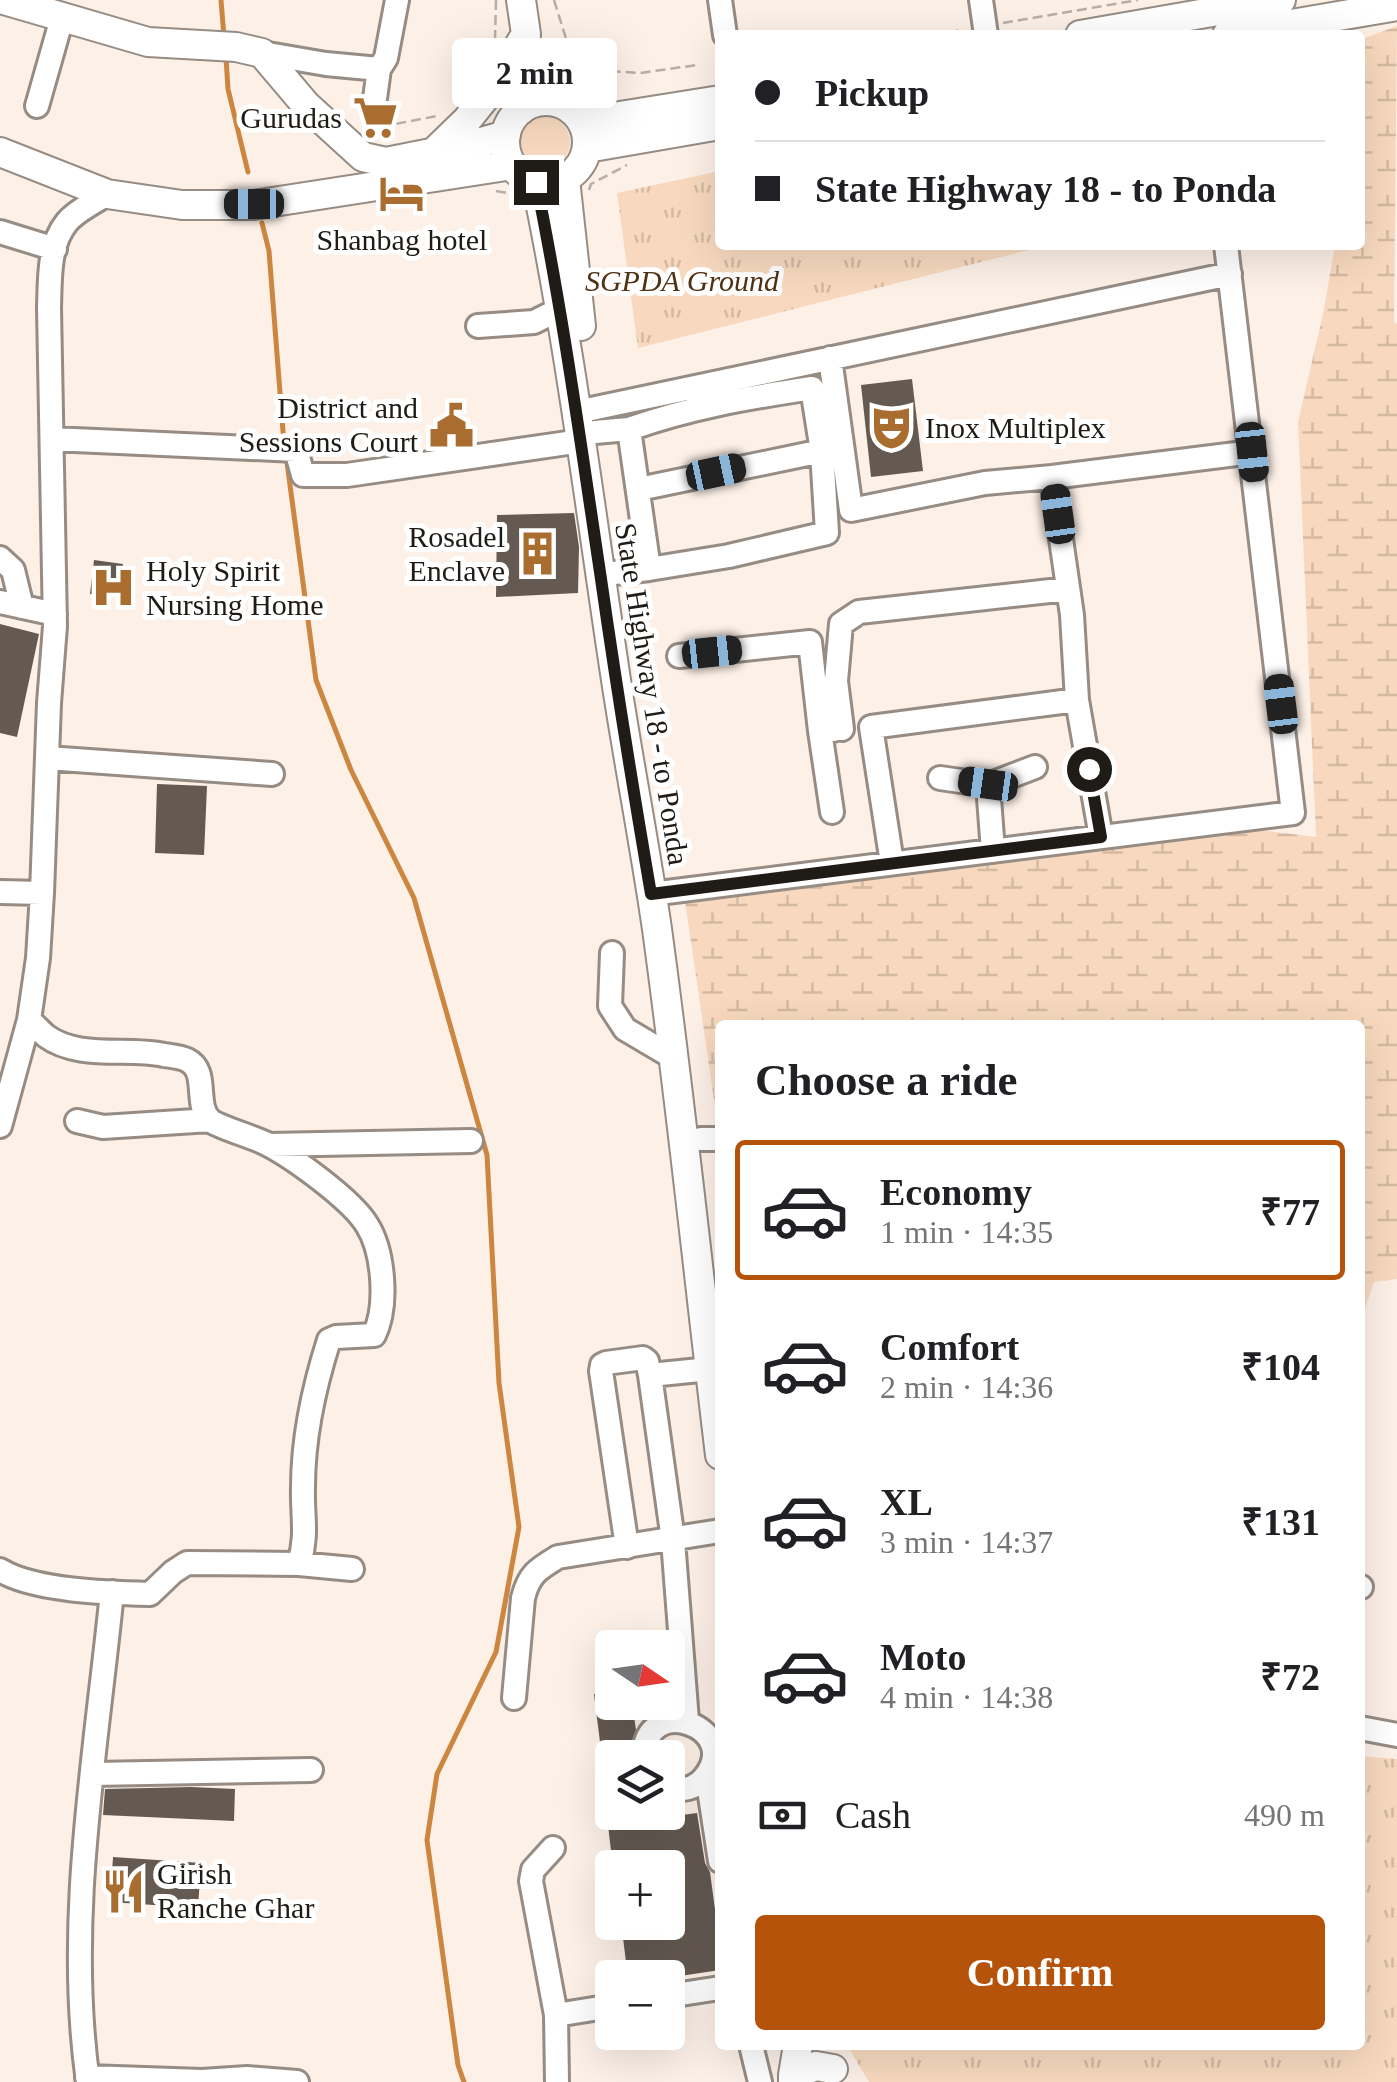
<!DOCTYPE html>
<meta charset="utf-8">
<style>
:root{--surface:#fff;--page:#f2f2f2;--text:#202124;--muted:#757577;--line:#e0e0e0;--accent:#b45309}
body{margin:0;font-family:"Times New Roman",serif;background:var(--page);color:var(--text);height:100vh;display:flex;flex-direction:column;font-size:38px;white-space:nowrap}
*{box-sizing:border-box;margin:0}
p{font-size:32px;color:var(--muted)}
.icon{flex:none;width:55px;height:55px;fill:none;stroke:currentColor;stroke-width:2;stroke-linecap:round;stroke-linejoin:round}
.map{position:relative;flex:1;overflow:hidden}
.side{position:absolute;left:715px;top:1020px;width:650px;height:1030px;display:flex;flex-direction:column;background:var(--surface);border-radius:10px;box-shadow:0 10px 40px #0002}
.side>*{flex:none}
.guide{position:absolute;left:715px;top:30px;width:650px;height:220px;border-radius:10px;box-shadow:0 10px 40px #0002;display:grid;align-content:center;height:220px;padding:0 40px;background:var(--surface)}
.needle{width:65px;rotate:103deg}
.tools{position:absolute;left:595px;top:1630px;display:grid;gap:20px}
.tools a{display:grid;place-items:center;width:90px;height:90px;border-radius:10px;background:var(--surface);box-shadow:0 10px 40px #0002;font-size:50px}
.end{position:absolute;width:45px;height:45px;margin:-22px;border:12px solid #1f1b17;background:#fff;box-shadow:0 0 0 5px #fff}
.from{border-radius:50%}
.bubble{position:absolute;height:70px;border-radius:10px;background:var(--surface);box-shadow:0 10px 40px #0002;font-size:32px;font-weight:700;line-height:70px;text-align:center}
.car{position:absolute;width:30px;height:60px;margin:-30px -15px;border-radius:12px;box-shadow:0 0 8px 2px #0007;background:linear-gradient(#222 24%,#8ab4d8 0 40%,#222 0 76%,#8ab4d8 0 86%,#222 0)}
.guide b{display:flex;align-items:center;gap:35px;height:95px;font-size:38px}
.guide b+b{border-top:2px solid var(--line)}
.guide i{width:25px;height:25px;background:var(--text)}
ul{padding:0;list-style:none}
li{display:flex;align-items:center;gap:30px;height:140px;margin:0 20px 15px;padding:0 20px;border:5px solid transparent;border-radius:10px}
li div{flex:1}
li b{display:block;font-size:38px}
li em{font-style:normal;font-weight:700}
li.selected{border-color:var(--accent)}
li>.icon{width:90px;height:90px;stroke-width:1.5}
h2{padding:0 40px;font-size:45px;line-height:120px}
.pay{display:flex;align-items:center;gap:25px;height:110px;padding:0 40px;font-size:38px}
.pay p{margin-inline-start:auto}
.cta{display:flex;gap:20px;margin-top:auto;padding:20px 40px}
.cta a{flex:1;height:115px;border-radius:10px;background:var(--accent);color:#fff;font-size:40px;font-weight:700;line-height:115px;text-align:center}
.map>svg:first-child{display:block}
.green{fill:#f8d9bf}
.wetland{fill:url(#wetland-marsh)}
.park{fill:url(#park-tufts)}
.lines{fill:none;stroke-linecap:round;stroke-linejoin:round}
.stream{stroke:#cd863f;stroke-width:5}
.building{fill:#645a52}
.minor-casing{stroke:#968c83;stroke-width:28}
.major-casing{stroke:#968c83;stroke-width:32}
.path{stroke:#b8aea7;stroke-width:2.5;stroke-dasharray:10 5;stroke-linecap:butt}
.minor{stroke:#fff;stroke-width:22}
.major{stroke:#fff;stroke-width:28}
.route{stroke:#1f1b17;stroke-width:12}
.labels{text-anchor:middle;stroke-width:10;stroke-linejoin:round;paint-order:stroke}
.poi-label{font-size:30px;fill:#1f1b17;stroke:#fff;text-anchor:end}
.park-label{font-size:30px;font-style:italic;fill:#4f3113;stroke:#fff}
.street-label{font-size:30px;fill:#1f1b17;stroke:#fff}
</style>
<div class="map">
<svg width="1397" height="2082" viewBox="0 0 1397 2082">
<defs>
<pattern id="wetland-marsh" width="20" height="14" patternUnits="userSpaceOnUse" patternTransform="scale(2.5)"><rect width="20" height="14" fill="#f8d9bf"/><path d="M1 5h8M5 5V1M11 12h8M15 12V8" fill="none" stroke="#d4baa3"/></pattern>
<pattern id="park-tufts" width="24" height="20" patternUnits="userSpaceOnUse" patternTransform="scale(2.5)"><rect width="24" height="20" fill="#f8d9bf"/><path d="M3 7l-1-3M5 7V3M7 7l1-3M15 17l-1-3M17 17v-4M19 17l1-3" fill="none" stroke="#d4baa3"/></pattern>
</defs>
<rect width="100%" height="100%" fill="#fcf0e7"/>
<path class="green" d="M518 142a26 26 0 1 1 52 0a26 26 0 1 1-52 0Z"/>
<path class="wetland" d="M1397 26 1394 322 1397 324V1279L1374 1282 1360 1323V1025H720V1126L718 1127 685 901 1261 830 1316 837 1298 422 1323 314 1335 245H1360V40Z"/>
<path class="park" d="M720 171V245H1049L638 348 617 193Z
M1360 1756 1397 1759V2082H869L847 2045H1360Z"/>
<g class="lines">
<path class="stream" d="M221 0 224 37
M226 58 228 89 248 172
M262 223 269 251 284 444
M286 455 316 680 351 770 414 898 487 1155 499 1383 519 1527 496 1652 437 1774 427 1840 458 2065 464 2082"/>
</g>
<path class="building" d="M912 379 923 471 871 477 861 385Z
M574 513 579 547 578 593 496 597 497 515Z
M94 560 123 564 120 597 90 594Z
M0 624 39 634 17 737 0 733Z
M157 784 207 786 204 855 155 853Z
M612 1691V1702H632L636 1730 629 1758H602L594 1694Z
M191 1787 235 1789 234 1821 103 1815 105 1789Z
M697 1813 705 1863 710 1872 720 1947V1970L667 1978H628L621 1922H668V1868H613L608 1825Z
M113 1857 201 1863 198 1908 110 1902Z"/>
<g class="lines">
<defs>
<path id="minor" d="M720 0 725 35
M981 0 986 35
M262 53 326 64 379 69 386 58 397 0
M37 106 62 18
M374 106 379 69
M0 232 55 249
M478 326 534 322 560 309
M830 358 851 510 985 483 1052 477 1252 452
M577 412 1230 274
M629 429C692 407 746 398 812 388L822 451 639 489
M595 432 629 429 649 569 614 573
M52 439 296 450 303 475H347L581 441
M1052 477 1072 615 1077 700 1101 837
M0 558 13 570 22 607
M649 569 729 556 827 533 822 451
M0 602 55 614
M679 656 810 642 820 731
M842 729 836 681 841 624 859 612 1068 589
M47 758 272 774
M940 778 988 785
M832 812 820 731 833 730
M993 851 988 785 1035 767
M892 863 871 727 1077 700
M0 892 42 893
M651 894 1293 813 1226 245
M612 953 610 1006 625 1029 674 1058
M77 1121 103 1127 210 1120
M0 1126 29 1020 38 958 42 893 49 703 55 626 49 308C50 280 48 245 67 222 76 211 95 202 107 194
M701 1139H720
M269 1145 471 1141
M650 1375 710 1369
M627 1547 601 1371 602 1365 606 1363 643 1358 647 1361 650 1375 673 1540 687 1721
M299 1564 352 1569
M0 1570C34 1591 109 1593 150 1594L173 1572 187 1563 299 1564C308 1534 302 1516 303 1487 303 1438 314 1387 329 1340L336 1337 374 1335C388 1307 384 1252 367 1225 352 1200 294 1158 267 1144 254 1137 221 1128 211 1121 193 1106 210 1071 187 1060 181 1057 171 1056 164 1055 127 1047 79 1060 46 1036 40 1031 35 1025 29 1020
M1360 1587H1361
M514 1698 523 1598C529 1574 538 1569 558 1557L720 1531
M1360 1728 1397 1735
M644 1758C643 1690 746 1728 704 1778 695 1789 681 1791 668 1788
M717 1773 707 1776 720 1861
M93 1774 311 1770
M553 1848 533 1870 531 1881 556 2015
M668 1996 720 1988
M751 2045 760 2082
M87 2077 202 2081 247 2078 297 2082
M88 2082C65 1920 96 1754 112 1592
M557 2082 556 2015 612 2006"/>
<path id="major" d="M4 0 148 42 236 47 262 53 306 105 363 157 386 162 471 145 506 135
M521 0 526 34 521 110
M1080 35 1281 0
M1227 35 1397 6
M505 142a41 41 0 1 1 82 0a41 41 0 1 1-82 0Z
M582 122 720 100
M587 148 720 125
M0 152 107 194 182 205H254L512 165
M433 153 467 120 496 84 526 34
M565 179 581 326
M536 182C569 340 589 500 613 660 626 750 644 839 657 929 681 1104 699 1280 720 1455
M793 2075 798 2045
M793 2082V2075L816 2066 833 2069"/>
</defs>
<use href="#minor" class="minor-casing"/>
<use href="#major" class="major-casing"/>
<path class="path" d="M554 0 573 61 581 69 640 73 697 65
M1003 23 1138 0
M934 35 962 30
M495 40 496 0
M367 126 374 128 437 116
M589 190 591 184 627 165
M496 191 513 194"/>
<use href="#minor" class="minor"/>
<use href="#major" class="major"/>
</g>
<g class="lines">
<path class="route" d="M536 182C563 314 581 446 601 579 616 684 633 789 651 894L1101 837 1089 769"/>
</g>
<defs>
<symbol id="supermarket-bare" viewBox="-9 -9 18 18"><path d="M-6-5.5h2.5l.6 2H6L4.5 2H-2.5L-4.4-4H-6ZM-1.5 3.2a1.3 1.3 0 1 0 .1 0ZM3 3.2a1.3 1.3 0 1 0 .1 0Z" fill="#aa6d30" stroke="#fff" stroke-width="2.5" paint-order="stroke"/></symbol>
<symbol id="hotel-bare" viewBox="-9 -9 18 18"><path d="M-6-4.5h1.5V1H6V5H4.5V3h-9V5H-6ZM-4 0a1.8 1.8 0 1 1 3.6 0ZM.5 0V-2.5h3Q6-2.5 6 0Z" fill="#aa6d30" stroke="#fff" stroke-width="2.5" paint-order="stroke"/></symbol>
<symbol id="civic-bare" viewBox="-9 -9 18 18"><path d="M-.6-6.5H3V-4.5H.6V-3L4-1V1h2V6H-6V1h2V-1L-.6-3ZM-1.2 2.5V6h2.4V2.5Z" fill="#aa6d30" stroke="#fff" stroke-width="2.5" paint-order="stroke"/></symbol>
<symbol id="theatre-bare" viewBox="-9 -9 18 18"><path d="M-5-5.5Q0-4 5-5.5V0Q5 5 0 6Q-5 5-5 0ZM-3.3-2.5H-1v1.5H-3.3ZM1-2.5H3.3v1.5H1ZM-2.8 1Q0 5.5 2.8 1Z" fill="#aa6d30" stroke="#fff" stroke-width="2.5" paint-order="stroke"/></symbol>
<symbol id="building-bare" viewBox="-9 -9 18 18"><path d="M-4-6H4V6H1V3H-1V6H-4ZM-2.5-4.3h1.7v1.8h-1.7ZM.8-4.3h1.7v1.8H.8ZM-2.5-1h1.7V.8h-1.7ZM.8-1h1.7V.8H.8Z" fill="#aa6d30" stroke="#fff" stroke-width="2.5" paint-order="stroke"/></symbol>
<symbol id="hospital-bare" viewBox="-9 -9 18 18"><path d="M-5-5h3v3.5h4V-5h3V5h-3V1.5h-4V5h-3Z" fill="#aa6d30" stroke="#fff" stroke-width="2.5" paint-order="stroke"/></symbol>
<symbol id="restaurant-bare" viewBox="-9 -9 18 18"><path d="M-5-6h1v4h1v-4h1v4h1v-4h1v5L-1.5 .5V6h-2V.5L-5-1ZM5-6V6H3V1.5H1.5Q1.5-4 5-6Z" fill="#aa6d30" stroke="#fff" stroke-width="2.5" paint-order="stroke"/></symbol>
</defs>
<g fill-rule="evenodd">
<use href="#supermarket-bare" x="344" y="86" width="63" height="63"/>
<use href="#hotel-bare" x="370" y="162" width="63" height="63"/>
<use href="#civic-bare" x="420" y="394" width="63" height="63"/>
<use href="#theatre-bare" x="860" y="396" width="63" height="63"/>
<use href="#building-bare" x="506" y="522" width="63" height="63"/>
<use href="#hospital-bare" x="82" y="556" width="63" height="63"/>
<use href="#restaurant-bare" x="92" y="1860" width="63" height="63"/>
</g>
<g class="labels">
<g class="poi-label">
<text x="342" y="128">Gurudas</text>
<text x="402" y="250" text-anchor="middle">Shanbag hotel</text>
<text x="418" y="418">District and<tspan x="418" dy="34">Sessions Court</tspan></text>
<text x="925" y="438" text-anchor="start">Inox Multiplex</text>
<text x="505" y="547">Rosadel<tspan x="505" dy="34">Enclave</tspan></text>
<text x="146" y="581" text-anchor="start">Holy Spirit<tspan x="146" dy="34">Nursing Home</tspan></text>
<text x="157" y="1884" text-anchor="start">Girish<tspan x="157" dy="34">Ranche Ghar</tspan></text>
</g>
<g class="park-label">
<text x="682" y="291">SGPDA Ground</text>
</g>
<g class="street-label">
<text transform="translate(652 694) rotate(81)" y="10">State Highway 18 - to Ponda</text>
</g>
</g>
</svg>
<div class="tools">
<a><svg class="needle" viewBox="-14 -14 28 28"><path d="M0-13l5 13h-10z" fill="#e53935"/><path d="M0 13l5-13h-10z" fill="#757577"/></svg></a>
<a><svg class="icon" aria-label="layers" viewBox="0 0 24 24"><path d="M12 4l9 5-9 5-9-5zM3 14l9 5 9-5"/></svg></a>
<a>+</a>
<a>−</a>
</div>
<i class="end from" style="left:1089px;top:769px"></i>
<i class="end" style="left:536px;top:182px"></i>
<div class="bubble" style="left:452px;top:38px;width:165px">2 min</div>
<i class="car" style="left:254px;top:204px;rotate:270deg"></i>
<i class="car" style="left:1252px;top:452px;rotate:174deg"></i>
<i class="car" style="left:716px;top:472px;rotate:78deg"></i>
<i class="car" style="left:1058px;top:514px;rotate:352deg"></i>
<i class="car" style="left:712px;top:652px;rotate:84deg"></i>
<i class="car" style="left:1281px;top:704px;rotate:353deg"></i>
<i class="car" style="left:988px;top:784px;rotate:278deg"></i>
<div class="guide">
<b><i class="from"></i>Pickup</b>
<b><i></i>State Highway 18 - to Ponda</b>
</div>
<section class="side">
<h2>Choose a ride</h2>
<ul>
<li class="selected"><svg class="icon" aria-label="car" viewBox="0 0 24 24"><path d="M5 17H2v-5l4-1 3-4h7l3 4 3 1v5h-3M9 17h6M6 11h13"/><circle cx="7" cy="17" r="2"/><circle cx="17" cy="17" r="2"/></svg><div><b>Economy</b><p>1 min · 14:35</p></div><em>₹77</em></li>
<li><svg class="icon" aria-label="car" viewBox="0 0 24 24"><path d="M5 17H2v-5l4-1 3-4h7l3 4 3 1v5h-3M9 17h6M6 11h13"/><circle cx="7" cy="17" r="2"/><circle cx="17" cy="17" r="2"/></svg><div><b>Comfort</b><p>2 min · 14:36</p></div><em>₹104</em></li>
<li><svg class="icon" aria-label="car" viewBox="0 0 24 24"><path d="M5 17H2v-5l4-1 3-4h7l3 4 3 1v5h-3M9 17h6M6 11h13"/><circle cx="7" cy="17" r="2"/><circle cx="17" cy="17" r="2"/></svg><div><b>XL</b><p>3 min · 14:37</p></div><em>₹131</em></li>
<li><svg class="icon" aria-label="car" viewBox="0 0 24 24"><path d="M5 17H2v-5l4-1 3-4h7l3 4 3 1v5h-3M9 17h6M6 11h13"/><circle cx="7" cy="17" r="2"/><circle cx="17" cy="17" r="2"/></svg><div><b>Moto</b><p>4 min · 14:38</p></div><em>₹72</em></li>
</ul>
<div class="pay"><svg class="icon" aria-label="cash" viewBox="0 0 24 24"><path d="M3 7h18v10H3z"/><circle cx="12" cy="12" r="2"/></svg>Cash<p>490 m</p></div>
<div class="cta"><a>Confirm</a></div>
</section>
</div>
